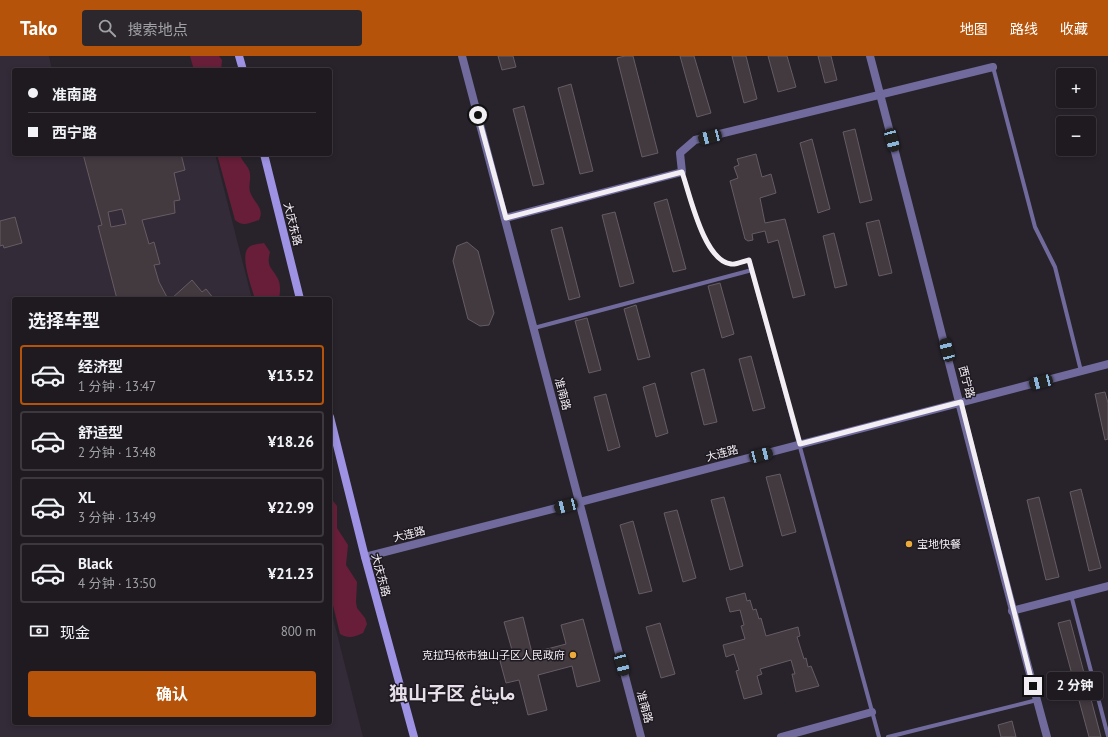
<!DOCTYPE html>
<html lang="zh">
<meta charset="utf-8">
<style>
:root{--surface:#1e1a20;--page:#2b272d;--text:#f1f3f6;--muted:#a1a1a5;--line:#3c383e;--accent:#b45309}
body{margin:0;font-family:"PT Sans",Vazirmatn,"Noto Sans SC",sans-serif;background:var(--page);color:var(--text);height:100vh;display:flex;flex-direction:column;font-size:15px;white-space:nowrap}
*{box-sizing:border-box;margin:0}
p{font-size:13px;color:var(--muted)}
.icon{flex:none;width:22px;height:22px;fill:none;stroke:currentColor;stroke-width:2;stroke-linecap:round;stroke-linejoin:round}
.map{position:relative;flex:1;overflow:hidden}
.sheet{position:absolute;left:12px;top:241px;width:320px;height:428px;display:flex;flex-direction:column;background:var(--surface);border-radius:4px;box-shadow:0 2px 6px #0003,0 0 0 1px var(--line)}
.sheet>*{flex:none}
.hud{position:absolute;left:12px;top:12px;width:320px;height:88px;border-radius:4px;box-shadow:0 2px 6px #0003,0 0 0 1px var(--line);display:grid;align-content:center;height:88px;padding:0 16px;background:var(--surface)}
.fabs{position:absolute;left:1056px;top:12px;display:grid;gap:8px}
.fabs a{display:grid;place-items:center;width:40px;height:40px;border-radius:4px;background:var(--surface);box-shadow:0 2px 6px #0003,0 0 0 1px var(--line);font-size:20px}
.end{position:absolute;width:18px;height:18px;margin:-9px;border:5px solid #f2eef4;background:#111;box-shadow:0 0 0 2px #111}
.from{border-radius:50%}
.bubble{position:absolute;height:28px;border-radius:4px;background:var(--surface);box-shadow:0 2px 6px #0003,0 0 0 1px var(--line);font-size:13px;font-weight:700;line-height:28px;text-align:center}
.car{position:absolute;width:12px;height:24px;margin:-12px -6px;border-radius:5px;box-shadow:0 0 3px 1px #0007;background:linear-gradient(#222 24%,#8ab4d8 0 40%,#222 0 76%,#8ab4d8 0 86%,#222 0)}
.hud b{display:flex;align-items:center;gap:14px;height:38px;font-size:15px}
.hud b+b{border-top:1px solid var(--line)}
.hud i{width:10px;height:10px;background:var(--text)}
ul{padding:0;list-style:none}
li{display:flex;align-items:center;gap:12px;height:60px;margin:0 8px 6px;padding:0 8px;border:2px solid var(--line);border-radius:4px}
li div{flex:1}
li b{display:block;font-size:15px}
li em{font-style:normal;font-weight:700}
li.active{border-color:var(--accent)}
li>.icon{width:36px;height:36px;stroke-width:1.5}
h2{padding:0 16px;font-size:18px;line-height:48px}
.pay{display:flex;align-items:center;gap:10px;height:44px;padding:0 16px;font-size:15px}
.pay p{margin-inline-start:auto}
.primary-button{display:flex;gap:8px;margin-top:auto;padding:8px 16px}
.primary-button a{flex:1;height:46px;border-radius:4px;background:var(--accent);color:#fff;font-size:16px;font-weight:700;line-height:46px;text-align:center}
header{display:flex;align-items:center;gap:24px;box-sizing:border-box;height:56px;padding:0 20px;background:var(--accent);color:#fff}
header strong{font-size:19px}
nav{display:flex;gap:22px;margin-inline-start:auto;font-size:14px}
.search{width:280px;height:36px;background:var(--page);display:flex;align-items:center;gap:10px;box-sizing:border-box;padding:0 14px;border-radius:4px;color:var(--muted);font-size:15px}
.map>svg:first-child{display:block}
.built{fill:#342b38}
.green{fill:#681e38}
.building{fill:#433a40;stroke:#665c63;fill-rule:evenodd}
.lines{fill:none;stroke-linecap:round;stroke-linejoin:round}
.service{stroke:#716b9d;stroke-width:4}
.minor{stroke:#716b9d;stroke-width:8}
.tertiary{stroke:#716b9d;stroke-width:8}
.secondary{stroke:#9d92e3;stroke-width:8}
.route{stroke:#f2eef4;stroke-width:5}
.poi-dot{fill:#ebaa39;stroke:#1f1a21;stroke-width:1.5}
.labels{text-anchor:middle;stroke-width:3;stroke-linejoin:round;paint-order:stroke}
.street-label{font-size:11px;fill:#f2eef4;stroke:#1f1a21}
.poi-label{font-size:11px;fill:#f2eef4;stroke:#1f1a21;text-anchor:start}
.town-label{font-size:19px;font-weight:bold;fill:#e7e0eb;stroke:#1f1a21}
</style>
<header>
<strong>Tako</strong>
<div class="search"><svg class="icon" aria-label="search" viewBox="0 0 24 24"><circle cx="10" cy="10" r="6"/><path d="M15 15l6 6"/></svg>搜索地点</div>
<nav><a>地图</a><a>路线</a><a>收藏</a></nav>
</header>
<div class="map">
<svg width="1108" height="681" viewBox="0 0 1108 681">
<rect width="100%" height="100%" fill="#28232b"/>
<path class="built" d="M0 0H49L52 14H14V98H215L252 243H14V667H330V550L363 681H0Z"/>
<path class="green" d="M190 0H219L222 4 221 14H194Z
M217 98H240C241 105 247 108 249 114 252 121 248 129 250 136 254 147 265 152 259 164 249 167 243 171 235 164Z
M264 187 270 196C266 212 272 211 278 223 281 229 280 237 279 243H255C252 232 239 199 249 191 253 188 259 188 264 187Z
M330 441 337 450V472L348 489 346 509 357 526 356 546 357 552 365 562 367 568 363 577C355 581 348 583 340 578L330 537Z"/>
<path class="building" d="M498 0H513L516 11 502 14Z
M625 0H633L658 97 642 101 617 2Z
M680 0H694L711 57 697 61Z
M732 0H746L757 43 744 47Z
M768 0H787L796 31 778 36Z
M818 0H831L837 24 825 27Z
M571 28 593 115 580 118 558 32Z
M524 50 544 128 533 130 513 53Z
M855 73 872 144 860 147 843 76Z
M812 83 830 153 818 157 800 87Z
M83 98H181L185 114 174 117 180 144 174 145 175 157 142 164 149 188 154 186 160 208 154 209 159 226 168 243H117L98 170 102 169ZM122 153 126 168 111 171 108 156Z
M756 98 762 121 771 118 776 137 760 142 765 167 785 163 805 239 793 242 778 184 768 187 765 175 752 178 753 184 748 185 745 183 730 125 738 122 734 111 739 109 737 103Z
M667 143 686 213 673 216 654 147Z
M615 156 634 227 620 231 602 159Z
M15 161 22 187 4 192 3 189 0 190V165Z
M879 164 892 217 879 220 866 167Z
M562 171 580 241 569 244 551 174Z
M834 177 847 229 835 232 823 180Z
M467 186 478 195 494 257 489 269 480 270 468 263 453 205 457 190Z
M192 224 202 236 206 233 214 243H171Z
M720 227 734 278 722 282 708 230Z
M636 249 650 301 638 304 624 253Z
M587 262 601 314 589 317 575 265Z
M751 300 765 352 753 355 739 303Z
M704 313 717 366 704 369 691 317Z
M655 327 668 377 656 381 643 331Z
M1105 336 1108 347V383L1105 384 1095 338Z
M606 338 620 391 608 395 594 341Z
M780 418 796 476 782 480 766 421Z
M1081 433 1101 512 1089 515 1070 436Z
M724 441 743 510 730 514 711 444Z
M1039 441 1059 521 1046 524 1027 444Z
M677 454 696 522 683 526 664 457Z
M633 465 652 535 639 538 620 469Z
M745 537 747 545 750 544 753 554 756 553 759 563 761 562 766 580 798 571 800 580 797 581 804 603 806 602 808 611 811 610 819 630 796 636 792 618H795L791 604 760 613 762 618 757 620 762 638 744 643 736 615 739 614 734 598 726 601 723 589 745 583 741 570 744 569 740 554 730 556 726 542Z
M523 561 532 597 566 588 561 569 583 563 600 625 577 631 572 610 538 619 547 654 528 659 519 624 506 627 500 605 514 601 504 566Z
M1070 564 1101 681H1089L1058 567Z
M660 567 675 618 661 622 646 571Z
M1012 665 1016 681H1001L998 669Z"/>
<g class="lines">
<path class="service" d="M993 11 1035 171 1055 211 1081 315
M682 116C690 139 704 205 731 208 736 209 744 205 749 204L879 681
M534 272 752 214
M1071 539 1108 680
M888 681 1037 644"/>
<path class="minor" d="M462 0 641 681
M506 162 682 116 680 97 695 84 993 11
M1012 555 1108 530
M781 681 872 656"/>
<path class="tertiary" d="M870 0C930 227 985 455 1047 681
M365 501 580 446 1108 308"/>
<path class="secondary" d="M239 0 243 14
M264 98 300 243
M330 361 365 501 414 681"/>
</g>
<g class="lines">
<path class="route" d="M478 59 506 162 682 116C690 139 704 205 731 208 736 209 744 205 749 204L800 388 961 346 1033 630"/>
</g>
<g class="poi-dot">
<circle cx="909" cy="488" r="4"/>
<circle cx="573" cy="599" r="4"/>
</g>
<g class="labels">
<g class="street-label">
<text transform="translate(293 168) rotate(76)" y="4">大庆东路</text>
<text transform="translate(967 326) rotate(75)" y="4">西宁路</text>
<text transform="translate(563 338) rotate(75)" y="4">准南路</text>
<text transform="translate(722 397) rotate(-15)" y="4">大连路</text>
<text transform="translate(409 478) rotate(-14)" y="4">大连路</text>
<text transform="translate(381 519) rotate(75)" y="4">大庆东路</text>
<text transform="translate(645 651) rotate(75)" y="4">准南路</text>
</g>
<g class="poi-label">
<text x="917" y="492">宝地快餐</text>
<text x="565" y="603" text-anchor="end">克拉玛依市独山子区人民政府</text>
</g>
<g class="town-label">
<text x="452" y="644">独山子区 مايتاغ</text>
</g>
</g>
</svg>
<div class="fabs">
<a>+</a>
<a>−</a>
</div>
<i class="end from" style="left:478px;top:59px"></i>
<i class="end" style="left:1033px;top:630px"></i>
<div class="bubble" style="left:1047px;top:616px;width:56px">2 分钟</div>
<i class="car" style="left:710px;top:81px;rotate:256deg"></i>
<i class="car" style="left:892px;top:84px;rotate:165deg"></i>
<i class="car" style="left:947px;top:294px;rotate:345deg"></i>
<i class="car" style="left:1041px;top:326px;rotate:256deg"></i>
<i class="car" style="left:761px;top:399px;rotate:75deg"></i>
<i class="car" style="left:566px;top:450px;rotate:256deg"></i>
<i class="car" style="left:622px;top:608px;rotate:165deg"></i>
<div class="hud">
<b><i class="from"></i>准南路</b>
<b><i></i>西宁路</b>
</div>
<section class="sheet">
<h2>选择车型</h2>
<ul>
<li class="active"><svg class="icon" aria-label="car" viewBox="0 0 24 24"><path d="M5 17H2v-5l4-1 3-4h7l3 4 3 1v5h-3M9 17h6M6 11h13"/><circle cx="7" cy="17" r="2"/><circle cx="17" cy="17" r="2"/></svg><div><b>经济型</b><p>1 分钟 · 13:47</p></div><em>¥13.52</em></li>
<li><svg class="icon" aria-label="car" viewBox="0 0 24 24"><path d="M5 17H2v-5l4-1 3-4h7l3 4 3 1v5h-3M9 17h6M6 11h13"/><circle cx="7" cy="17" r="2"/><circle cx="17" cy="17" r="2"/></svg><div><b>舒适型</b><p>2 分钟 · 13:48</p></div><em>¥18.26</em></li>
<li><svg class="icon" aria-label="car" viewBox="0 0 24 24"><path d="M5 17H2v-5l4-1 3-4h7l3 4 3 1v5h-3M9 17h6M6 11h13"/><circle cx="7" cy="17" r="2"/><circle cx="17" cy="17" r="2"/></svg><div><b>XL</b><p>3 分钟 · 13:49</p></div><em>¥22.99</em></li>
<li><svg class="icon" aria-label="car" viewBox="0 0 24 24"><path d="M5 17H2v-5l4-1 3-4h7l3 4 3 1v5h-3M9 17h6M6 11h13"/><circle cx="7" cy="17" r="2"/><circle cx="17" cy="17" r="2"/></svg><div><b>Black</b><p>4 分钟 · 13:50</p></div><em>¥21.23</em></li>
</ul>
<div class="pay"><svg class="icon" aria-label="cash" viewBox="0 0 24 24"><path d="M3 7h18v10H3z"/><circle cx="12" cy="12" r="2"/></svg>现金<p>800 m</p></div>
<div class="primary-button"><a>确认</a></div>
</section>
</div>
